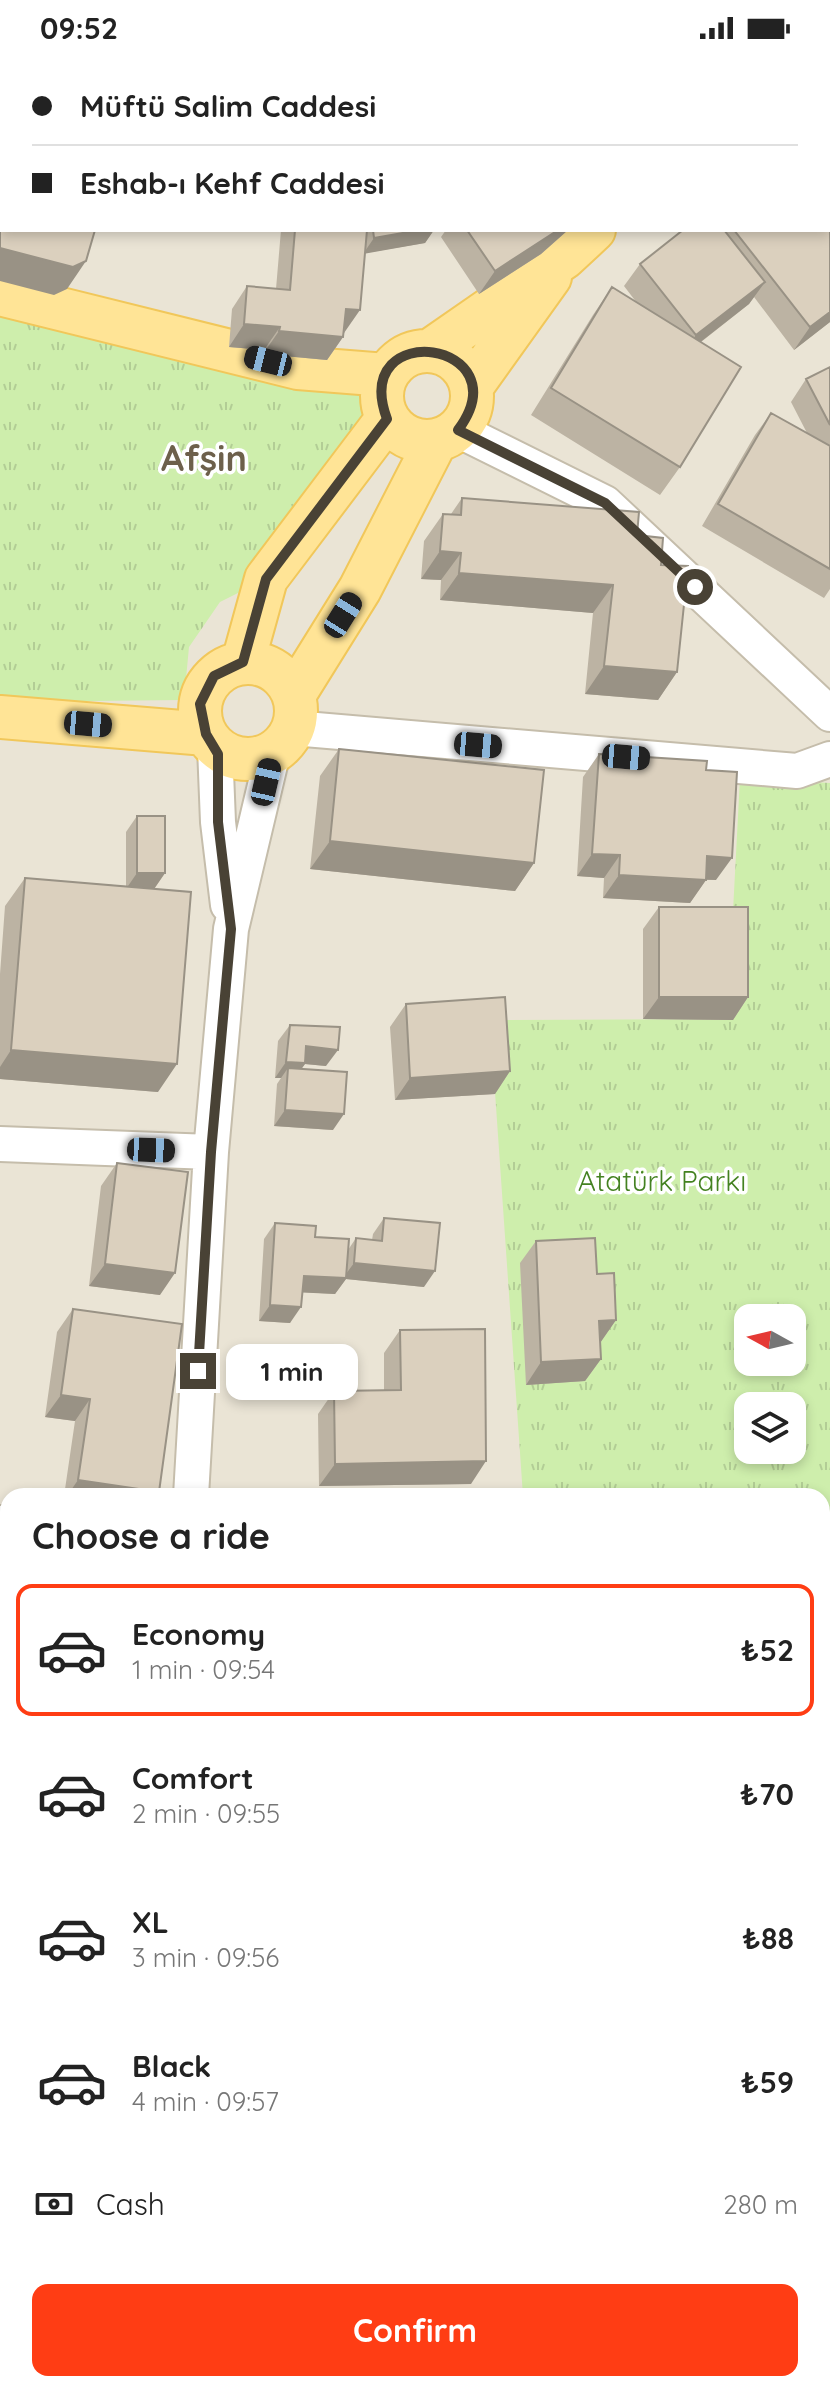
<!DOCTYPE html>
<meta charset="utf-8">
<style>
:root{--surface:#fff;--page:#f6f6f6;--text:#222;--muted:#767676;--line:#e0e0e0;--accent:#ff3d14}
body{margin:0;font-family:Quicksand,sans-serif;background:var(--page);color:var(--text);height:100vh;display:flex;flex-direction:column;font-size:30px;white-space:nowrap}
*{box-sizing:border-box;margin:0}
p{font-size:26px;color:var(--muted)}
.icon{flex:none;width:44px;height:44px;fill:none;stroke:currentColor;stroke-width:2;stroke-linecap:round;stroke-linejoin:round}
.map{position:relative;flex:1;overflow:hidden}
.drawer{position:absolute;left:0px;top:1432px;width:830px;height:904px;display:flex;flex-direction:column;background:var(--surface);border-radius:24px 24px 0 0;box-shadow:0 4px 12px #0003}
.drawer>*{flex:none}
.hud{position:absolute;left:0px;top:0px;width:830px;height:176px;box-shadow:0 4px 12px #0003;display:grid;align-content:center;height:176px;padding:0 32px;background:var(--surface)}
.needle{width:52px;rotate:278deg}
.controls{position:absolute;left:734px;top:1248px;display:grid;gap:16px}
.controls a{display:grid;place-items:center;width:72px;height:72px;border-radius:16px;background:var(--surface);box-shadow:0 4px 12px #0003;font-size:40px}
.end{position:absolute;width:36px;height:36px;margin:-18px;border:10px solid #494235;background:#fff;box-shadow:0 0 0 4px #fff}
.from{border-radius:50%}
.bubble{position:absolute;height:56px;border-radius:16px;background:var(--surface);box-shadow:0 4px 12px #0003;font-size:26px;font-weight:700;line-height:56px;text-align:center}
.car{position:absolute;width:24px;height:48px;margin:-24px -12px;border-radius:10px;box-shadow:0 0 6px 2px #0007;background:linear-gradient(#222 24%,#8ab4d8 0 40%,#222 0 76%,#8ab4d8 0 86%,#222 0)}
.hud b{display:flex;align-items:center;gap:28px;height:76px;font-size:30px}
.hud b+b{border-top:2px solid var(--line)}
.hud i{width:20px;height:20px;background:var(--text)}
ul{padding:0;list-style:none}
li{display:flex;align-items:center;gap:24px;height:132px;margin:0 16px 12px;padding:0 16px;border:4px solid transparent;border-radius:16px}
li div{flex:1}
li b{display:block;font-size:30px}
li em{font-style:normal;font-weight:700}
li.active{border-color:var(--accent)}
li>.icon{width:72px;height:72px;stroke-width:1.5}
h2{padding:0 32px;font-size:36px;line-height:96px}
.pay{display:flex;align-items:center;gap:20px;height:88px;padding:0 32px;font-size:30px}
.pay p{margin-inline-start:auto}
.primary-button{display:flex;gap:16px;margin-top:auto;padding:16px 32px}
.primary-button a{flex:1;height:92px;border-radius:16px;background:var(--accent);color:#fff;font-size:32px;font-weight:700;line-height:92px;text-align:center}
.status{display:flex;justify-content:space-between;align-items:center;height:56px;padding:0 40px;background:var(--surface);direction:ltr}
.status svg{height:22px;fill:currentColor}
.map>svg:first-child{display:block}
.residential{fill:#eae4d5;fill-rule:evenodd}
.park{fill:url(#park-tufts);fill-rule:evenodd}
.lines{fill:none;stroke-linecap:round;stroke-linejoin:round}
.minor-casing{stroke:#c5bdab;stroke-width:38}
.major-casing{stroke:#f1c75a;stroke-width:46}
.minor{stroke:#fff;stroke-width:34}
.major{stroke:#ffe496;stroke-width:42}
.wall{fill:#bcb3a3}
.shaded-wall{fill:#999285}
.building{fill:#dbd0be;stroke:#999285;stroke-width:2}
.route{stroke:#494235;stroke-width:10}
.labels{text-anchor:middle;stroke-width:7;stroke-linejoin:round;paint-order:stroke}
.park-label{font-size:28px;fill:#448221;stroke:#fff}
.district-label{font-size:36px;font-weight:bold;fill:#6d604b;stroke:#fff}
</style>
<div class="status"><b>09:52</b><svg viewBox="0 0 49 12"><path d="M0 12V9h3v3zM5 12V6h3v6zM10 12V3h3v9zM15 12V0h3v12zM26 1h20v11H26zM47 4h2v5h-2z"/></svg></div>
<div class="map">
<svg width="830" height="2336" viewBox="0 0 830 2336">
<defs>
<pattern id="park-tufts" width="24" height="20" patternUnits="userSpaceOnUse" patternTransform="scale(2)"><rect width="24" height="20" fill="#ceeeac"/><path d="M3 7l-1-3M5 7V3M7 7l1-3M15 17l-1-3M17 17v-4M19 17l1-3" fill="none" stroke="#b2cd95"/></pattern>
</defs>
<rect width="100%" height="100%" fill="#f5f1e7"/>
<path class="residential" d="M0 0H830V2336H0ZM2 2H828V174H2ZM748 1262H792V1306H748ZM748 1350H792V1394H748ZM8 1440H822V2328H8Z"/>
<path class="park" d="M0 238 382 334V348L266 523 220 546 189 591 184 644 0 646Z
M740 722 830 727V1491L822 1493V1440H523L490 964 732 963V874ZM748 1262H792V1306H748ZM748 1350H792V1394H748Z"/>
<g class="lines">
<defs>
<path id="minor" d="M396 0 399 2
M606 0 609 2
M514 2 515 0
M458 374 605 447 830 658
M293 672 797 715 830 703
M215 691 218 766 228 849
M0 1088 211 1096
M191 1440 211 1096 231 873 273 696
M0 1467H8
M368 2328 383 2336
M50 2336 53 2328
M127 2336 129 2328"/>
<path id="major" d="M760 2 761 0
M0 238 298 312 386 319
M431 294 565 201 594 174
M382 340a45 45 0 1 1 90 0a45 45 0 1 1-90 0Z
M472 330 550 221
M243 606 266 523 387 363
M200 655a48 48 0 1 1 96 0a48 48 0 1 1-96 0Z
M294 639 360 533 436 385
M0 661 206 678"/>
</defs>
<use href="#minor" class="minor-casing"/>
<use href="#major" class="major-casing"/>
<use href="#minor" class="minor"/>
<use href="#major" class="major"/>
</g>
<path class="wall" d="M626 0H732L731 2H625Z
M830 28V266L794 294 754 241 749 248 701 286 680 411 660 439 531 359 593 259 612 231 637 247 624 230 640 208 683 174H828V30Z
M281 174H434L425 187 365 197 343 281 327 304 263 298 264 294 229 291 232 253 247 230 276 233Z
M446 174H568L541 198 479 238 441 181Z
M830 311V533L824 542 702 470 755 379 771 357 807 377 791 346 806 323Z
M462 442 637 479 661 509 677 616 658 644 585 638 593 557 440 544 441 524 421 523 424 485 443 458H451Z
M339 693 534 807 515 835 310 813 320 720Z
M599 698 706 714 716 824H706L690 847 603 842 604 822 577 820 583 721Z
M137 760 165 817 154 833 158 1036 0 1023V918L5 850 25 822 126 830V776Z
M659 851 748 941 733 964 643 963V873Z
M406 948 510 1015 495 1038 395 1044 390 971Z
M290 969 326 1010 305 1008 301 1013 333 1074 274 1070 277 1028 281 1022H275L278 985Z
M117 1107 160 1239 89 1230 101 1130Z
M384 1162 424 1231 346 1223 335 1238 302 1236 290 1267 259 1265 264 1183 275 1167 348 1194 356 1182 372 1184 373 1178Z
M536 1185 597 1218 616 1264 600 1287 601 1303 585 1325 526 1329 520 1207Z
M73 1253 159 1436 156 1440H64L75 1365 45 1361 57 1276Z
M400 1274 471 1428 319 1430 318 1358 334 1335 384 1334V1297Z
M830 2158V2221L822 2219V2198Z
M8 2217V2328L0 2336V2228Z
M220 2328H297L296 2336H219Z
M688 2328H754L752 2336H686Z"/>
<path class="shaded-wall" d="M420 174H434L425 187 363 198 374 182Z
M558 174H568L541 198 479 238 495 215Z
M0 192 86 205 67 233 54 239 0 225Z
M765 226 749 248 680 302 696 279Z
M346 253 360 254 344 277Z
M830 256V266L794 294 810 271Z
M244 268 280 271 264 294 229 291Z
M279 275 343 281 327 304 263 298Z
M440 495 461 497 441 524 421 523Z
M459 517 613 529 593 557 440 544Z
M604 610 677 616 658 644 585 638Z
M330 785 534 807 515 835 310 813Z
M592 798 620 799 604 822 577 820Z
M707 800 732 802 716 824 692 823Z
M137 817H165L154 833H126Z
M619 819 706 824 690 847 603 842Z
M659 941H748L733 964 643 963Z
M306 990 338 994 326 1010 305 1008 294 1023 288 1012 281 1022H275L286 1006Z
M11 994 177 1008 158 1036 0 1023V1011Z
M510 1015 495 1038 395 1044 410 1022Z
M285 1054 344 1058 333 1074 274 1070Z
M354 1207 435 1215 424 1231 346 1223 335 1238 292 1236 304 1220 343 1222Z
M105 1208 175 1217 160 1239 89 1230Z
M270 1249 301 1251 290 1267 259 1265Z
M616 1264 600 1287 599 1265Z
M601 1303 585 1325 526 1329 541 1306Z
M61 1339 90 1343 75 1365 45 1361Z
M486 1405 471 1428 319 1430 335 1408Z
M78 1424 159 1436 156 1440H67Z
M830 1579V1599L822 1600V1580Z
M830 1680V1700L822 1701V1681Z
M0 1687 8 1688V1719L0 1718Z
M830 1801V1814L822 1816V1804Z
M0 1957 8 1958V1983L0 1982Z
M822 2118 830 2119V2133L823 2143H822Z
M830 2201V2221L822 2219V2212Z"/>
<path class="building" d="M638 0H732L731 2H637Z
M830 28V88L828 86V30Z
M0 93 2 94V174H95L86 205 73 211 0 192Z
M828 113 830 116V256L810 271 734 174H828Z
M295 174H367L360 254 346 253 343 281 279 275 280 271 244 268 247 230 290 234Z
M373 174H420L374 182Z
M467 174H558L495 215Z
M683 174H724L765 226 696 279 640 208Z
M612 231 741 311 680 411 551 332Z
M830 311V369L806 323Z
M771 357 830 390V513L718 448Z
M462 442 639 456 637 479 663 482 661 509 688 510 677 616 604 610 613 529 459 517 461 497 440 495 443 458 461 459Z
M339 693 544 714 534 807 330 785Z
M599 698 707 705 706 714 737 716 732 802 707 800 706 824 619 819 620 799 592 798Z
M137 760H165V817H137Z
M25 822 191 836 177 1008 11 994Z
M659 851H748V941H659Z
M505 941 510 1015 410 1022 406 948Z
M290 969 340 971 338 994 306 990 305 1007 286 1006Z
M288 1012 347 1016 344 1058 285 1054Z
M117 1107 188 1116 175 1217 105 1208Z
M384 1162 440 1167 435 1215 354 1207 356 1182 382 1185Z
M275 1167 316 1170 315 1181 349 1183 346 1222 304 1220 301 1251 270 1249Z
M595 1182 597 1218 614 1217 616 1264 599 1265 601 1303 541 1306 536 1185Z
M73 1253 182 1268 159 1436 78 1424 90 1343 61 1339Z
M485 1273 486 1405 335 1408 334 1335 401 1334 400 1274Z
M830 1504V1579L822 1580V1506Z
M0 1587 8 1588V1688L0 1687Z
M830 1623V1680L822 1681V1624Z
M830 1738V1801L822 1804V1740Z
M0 1914 8 1915V1958L0 1957Z
M822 2057 830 2059V2119L822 2118Z
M8 2228V2328H25L23 2336H0V2254Z
M229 2328H297L296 2336H228Z
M695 2328H754L752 2336H708L694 2333Z"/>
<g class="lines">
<path class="route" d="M198 1315 211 1096 231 873 218 766V698L206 678 200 648 214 620 243 606 266 523 387 363C349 260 524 285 458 374L605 447 695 531"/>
</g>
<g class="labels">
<g class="park-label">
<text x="662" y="1135">Atatürk Parkı</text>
</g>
<g class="district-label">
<text x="204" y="415">Afşin</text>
</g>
</g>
</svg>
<div class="controls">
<a><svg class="needle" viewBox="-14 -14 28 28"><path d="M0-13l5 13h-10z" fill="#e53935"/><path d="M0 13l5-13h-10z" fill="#767676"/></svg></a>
<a><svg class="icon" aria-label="layers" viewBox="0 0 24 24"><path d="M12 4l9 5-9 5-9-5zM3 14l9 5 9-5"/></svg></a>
</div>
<i class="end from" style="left:695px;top:531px"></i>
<i class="end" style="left:198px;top:1315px"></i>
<div class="bubble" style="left:226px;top:1288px;width:132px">1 min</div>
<i class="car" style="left:268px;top:305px;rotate:284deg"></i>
<i class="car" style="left:343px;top:559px;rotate:32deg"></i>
<i class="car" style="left:88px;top:668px;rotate:95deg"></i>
<i class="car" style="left:478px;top:689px;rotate:95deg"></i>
<i class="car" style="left:626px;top:701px;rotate:95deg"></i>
<i class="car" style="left:266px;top:726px;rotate:13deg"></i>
<i class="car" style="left:151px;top:1094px;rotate:92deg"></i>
<div class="hud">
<b><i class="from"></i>Müftü Salim Caddesi</b>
<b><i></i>Eshab-ı Kehf Caddesi</b>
</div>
<section class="drawer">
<h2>Choose a ride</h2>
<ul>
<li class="active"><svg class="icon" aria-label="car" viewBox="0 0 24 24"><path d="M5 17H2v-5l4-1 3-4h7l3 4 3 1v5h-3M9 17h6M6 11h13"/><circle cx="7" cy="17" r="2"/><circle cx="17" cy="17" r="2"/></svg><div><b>Economy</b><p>1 min · 09:54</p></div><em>₺52</em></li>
<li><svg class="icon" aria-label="car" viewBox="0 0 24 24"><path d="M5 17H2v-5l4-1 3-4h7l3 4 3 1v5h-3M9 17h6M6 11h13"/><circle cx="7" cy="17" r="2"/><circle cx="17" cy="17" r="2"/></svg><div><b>Comfort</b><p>2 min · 09:55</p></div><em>₺70</em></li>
<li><svg class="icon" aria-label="car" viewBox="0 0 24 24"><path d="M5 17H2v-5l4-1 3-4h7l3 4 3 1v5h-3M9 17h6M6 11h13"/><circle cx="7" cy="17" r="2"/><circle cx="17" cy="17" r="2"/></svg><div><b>XL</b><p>3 min · 09:56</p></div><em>₺88</em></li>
<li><svg class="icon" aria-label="car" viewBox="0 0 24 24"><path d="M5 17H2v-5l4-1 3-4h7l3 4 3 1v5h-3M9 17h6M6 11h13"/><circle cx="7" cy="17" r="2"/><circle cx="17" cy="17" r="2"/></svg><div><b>Black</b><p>4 min · 09:57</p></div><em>₺59</em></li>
</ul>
<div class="pay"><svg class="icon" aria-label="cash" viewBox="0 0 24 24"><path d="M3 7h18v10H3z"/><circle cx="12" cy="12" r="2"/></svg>Cash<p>280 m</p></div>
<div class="primary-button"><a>Confirm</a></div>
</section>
</div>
